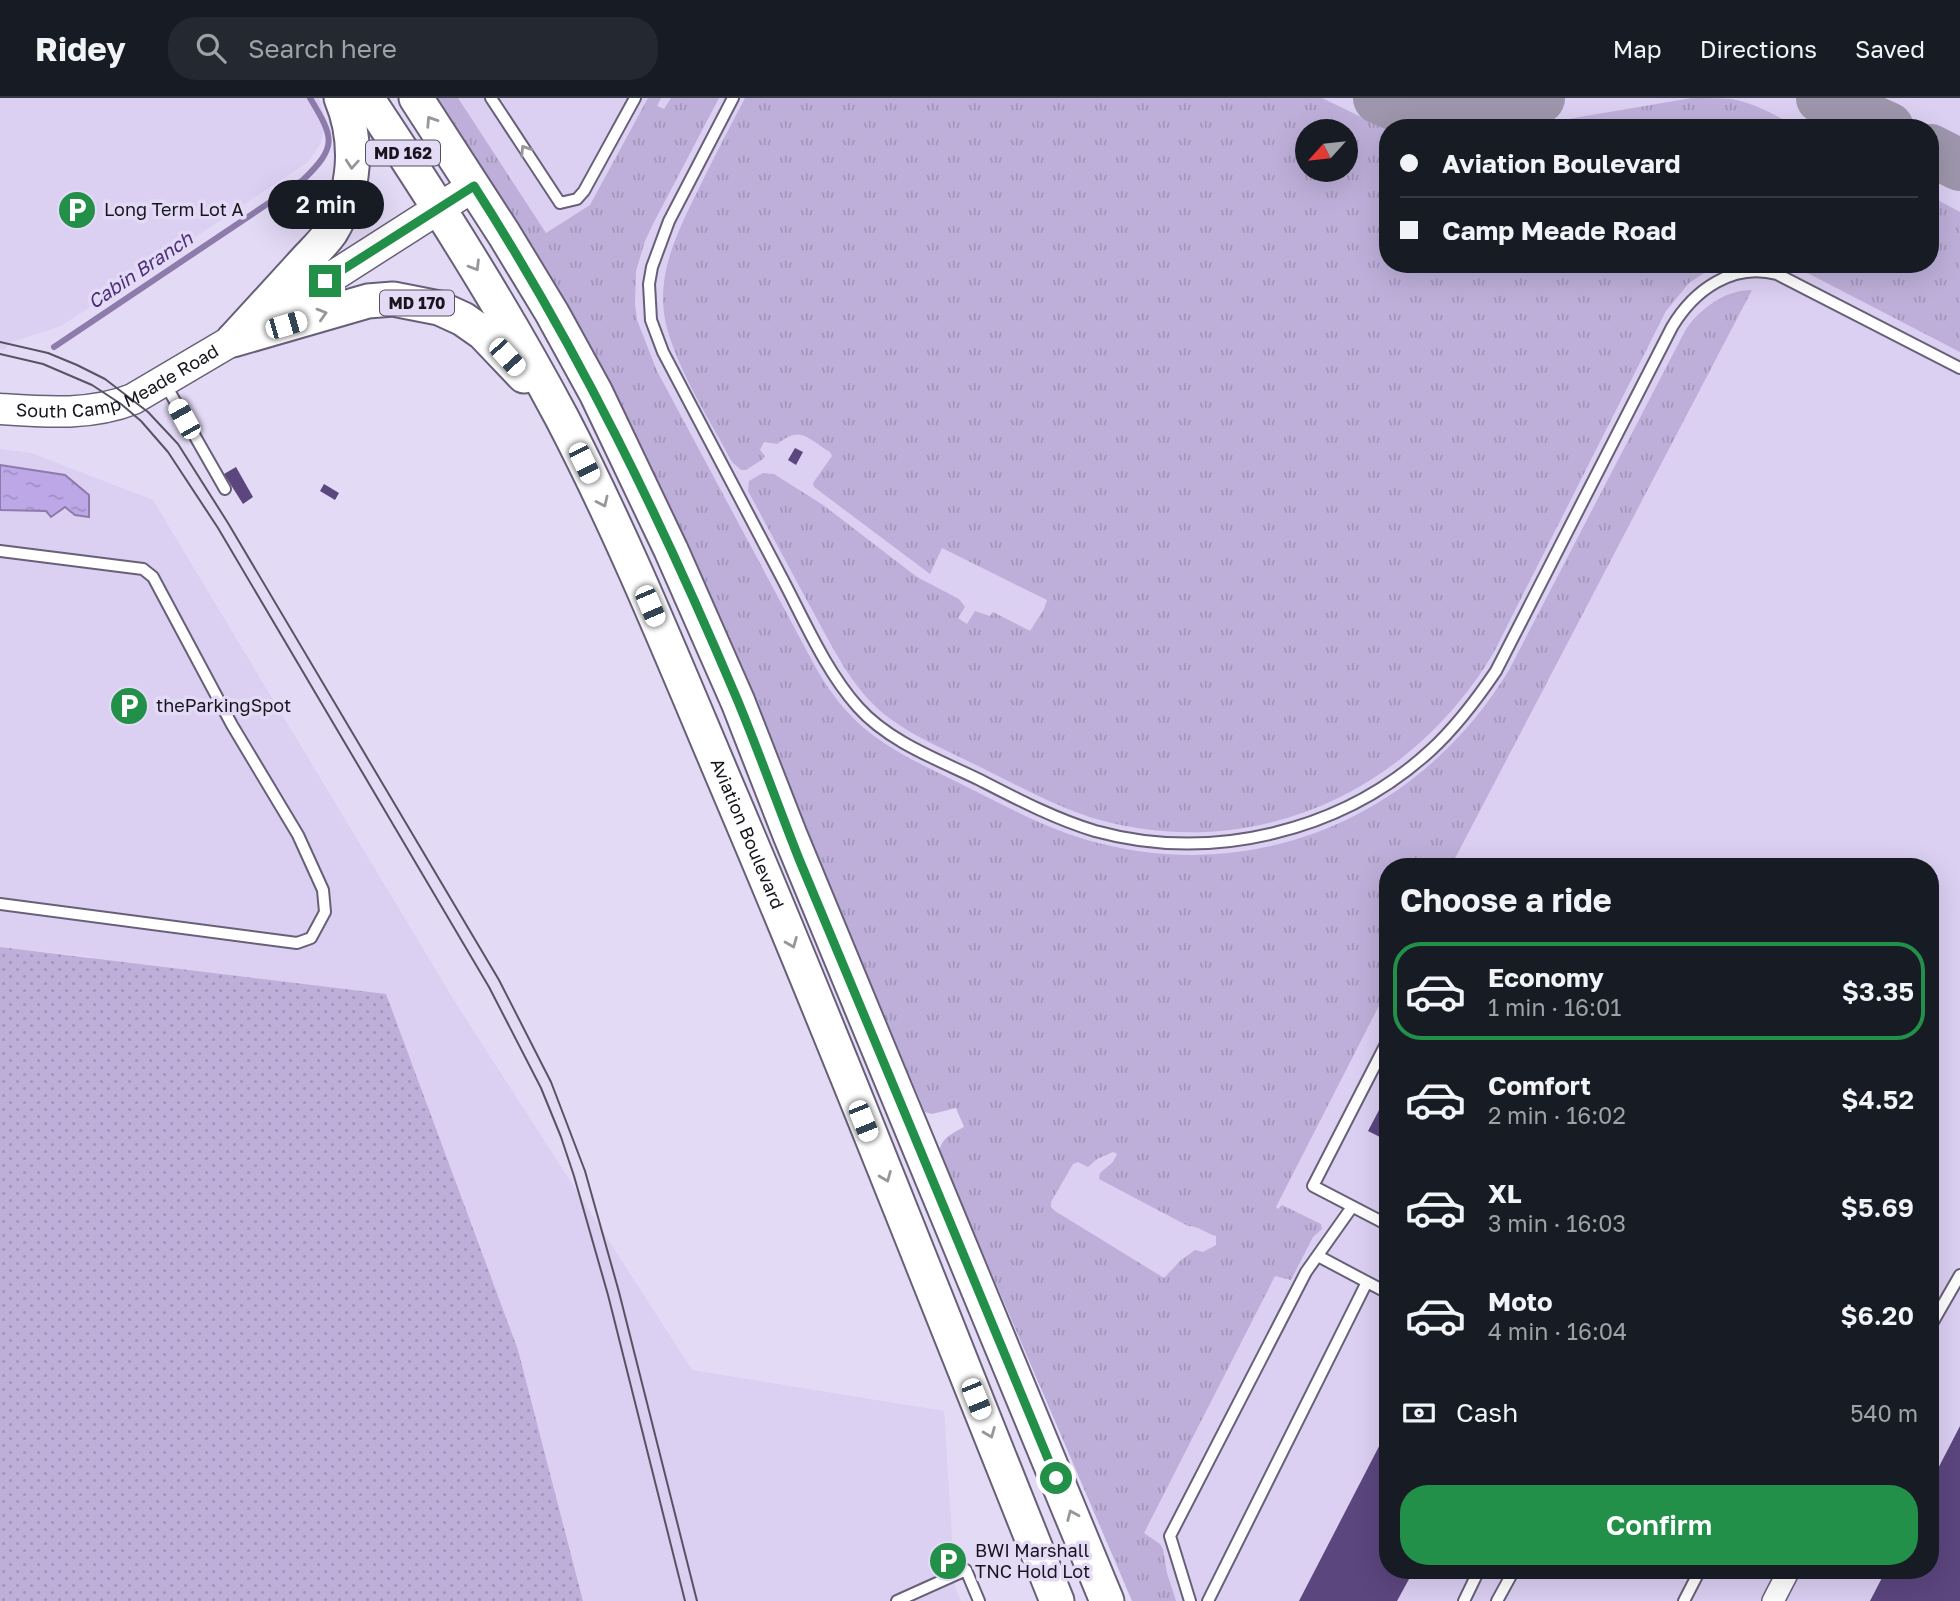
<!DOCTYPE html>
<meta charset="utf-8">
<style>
:root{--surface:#171b24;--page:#242831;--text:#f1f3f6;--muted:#9ea1a6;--line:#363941;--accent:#229049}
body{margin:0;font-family:"Golos Text",sans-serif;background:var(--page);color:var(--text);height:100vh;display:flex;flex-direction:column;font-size:26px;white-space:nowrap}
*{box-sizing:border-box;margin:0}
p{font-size:23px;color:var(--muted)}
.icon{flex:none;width:38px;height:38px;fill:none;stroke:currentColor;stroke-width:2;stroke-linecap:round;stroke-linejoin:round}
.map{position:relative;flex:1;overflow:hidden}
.panel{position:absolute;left:1379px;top:760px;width:560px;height:721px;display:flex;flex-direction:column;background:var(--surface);border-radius:28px;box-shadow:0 7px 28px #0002}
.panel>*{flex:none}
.hud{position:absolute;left:1379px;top:21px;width:560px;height:154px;border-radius:28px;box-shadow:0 7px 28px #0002;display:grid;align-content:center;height:154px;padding:0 21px;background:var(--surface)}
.needle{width:46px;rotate:243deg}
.controls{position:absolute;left:1295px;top:21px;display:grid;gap:14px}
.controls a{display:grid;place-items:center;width:63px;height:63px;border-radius:50%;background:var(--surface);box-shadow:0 7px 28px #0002;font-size:35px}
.end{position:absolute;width:32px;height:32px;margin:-16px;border:9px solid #229049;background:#fff;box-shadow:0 0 0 4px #fff}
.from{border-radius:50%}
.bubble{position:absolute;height:49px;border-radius:24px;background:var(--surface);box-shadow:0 7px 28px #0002;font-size:23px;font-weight:600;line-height:49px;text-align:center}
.car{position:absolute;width:21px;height:42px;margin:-21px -10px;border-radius:9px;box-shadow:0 0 5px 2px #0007;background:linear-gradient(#fff 24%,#345 0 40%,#fff 0 76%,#345 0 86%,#fff 0)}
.hud b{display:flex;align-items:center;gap:24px;height:66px;font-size:26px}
.hud b+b{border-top:2px solid var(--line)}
.hud i{width:18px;height:18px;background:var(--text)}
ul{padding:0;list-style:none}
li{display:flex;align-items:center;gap:21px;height:98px;margin:0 14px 10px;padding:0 7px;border:4px solid transparent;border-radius:28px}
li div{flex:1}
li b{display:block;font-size:26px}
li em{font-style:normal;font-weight:600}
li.current{border-color:var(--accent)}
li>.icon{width:63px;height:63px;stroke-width:1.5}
h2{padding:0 21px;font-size:32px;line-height:84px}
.pay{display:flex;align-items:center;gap:18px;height:77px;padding:0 21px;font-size:26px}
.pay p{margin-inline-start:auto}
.action{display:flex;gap:14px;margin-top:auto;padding:14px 21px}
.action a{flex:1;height:80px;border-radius:28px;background:var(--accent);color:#fff;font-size:28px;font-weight:600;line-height:80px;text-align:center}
header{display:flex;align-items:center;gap:42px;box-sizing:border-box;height:98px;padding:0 35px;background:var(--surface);border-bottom:2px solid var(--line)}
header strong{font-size:33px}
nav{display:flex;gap:38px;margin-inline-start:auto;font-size:24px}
.search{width:490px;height:63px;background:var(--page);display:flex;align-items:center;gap:18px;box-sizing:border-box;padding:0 24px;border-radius:28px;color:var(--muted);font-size:26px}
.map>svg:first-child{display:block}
.built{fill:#dbcff2;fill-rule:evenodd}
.grass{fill:url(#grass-tufts);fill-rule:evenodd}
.park{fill:url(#park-dots)}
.water{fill:url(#water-ripples);stroke:#8c7bab;stroke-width:2}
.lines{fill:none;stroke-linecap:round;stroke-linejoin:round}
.stream{stroke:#8c7bab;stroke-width:6}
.taxiway{stroke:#9e96ac;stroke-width:52}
.building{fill:#5b467e}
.lane-casing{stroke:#686078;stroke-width:14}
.street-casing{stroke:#686078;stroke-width:24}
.secondary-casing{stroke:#686078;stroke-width:33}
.primary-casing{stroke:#686078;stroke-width:37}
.lane{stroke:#fff;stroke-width:10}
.street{stroke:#fff;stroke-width:21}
.secondary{stroke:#fff;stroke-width:30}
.primary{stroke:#fff;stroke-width:33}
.tram{stroke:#585362;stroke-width:2}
.oneway{stroke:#97969a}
.route{stroke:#229049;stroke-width:9}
.labels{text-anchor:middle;stroke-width:7;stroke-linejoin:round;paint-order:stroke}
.shield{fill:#e3daf6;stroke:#55505f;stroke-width:2}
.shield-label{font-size:16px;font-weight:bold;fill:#18151e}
.poi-label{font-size:18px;fill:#18151e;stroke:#e3daf6;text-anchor:start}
.street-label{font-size:18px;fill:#18151e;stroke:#e3daf6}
.water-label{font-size:19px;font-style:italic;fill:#4d2e78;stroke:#e3daf6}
</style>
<header>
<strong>Ridey</strong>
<div class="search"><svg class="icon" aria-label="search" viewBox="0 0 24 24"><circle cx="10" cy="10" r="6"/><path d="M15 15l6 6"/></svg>Search here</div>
<nav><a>Map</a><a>Directions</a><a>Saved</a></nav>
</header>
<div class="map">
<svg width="1960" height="1503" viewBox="0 0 1960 1503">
<defs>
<pattern id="grass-tufts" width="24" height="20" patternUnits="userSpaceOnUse" patternTransform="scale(1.75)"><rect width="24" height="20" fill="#bdafd9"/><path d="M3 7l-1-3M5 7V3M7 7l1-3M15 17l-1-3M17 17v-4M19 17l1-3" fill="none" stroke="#a296ba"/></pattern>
<pattern id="park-dots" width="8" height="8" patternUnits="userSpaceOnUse" patternTransform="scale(1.75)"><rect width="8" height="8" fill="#bdafd9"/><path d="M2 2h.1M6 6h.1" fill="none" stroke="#a296ba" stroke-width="1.8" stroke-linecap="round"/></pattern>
<pattern id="water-ripples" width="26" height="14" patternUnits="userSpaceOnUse" patternTransform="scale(1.75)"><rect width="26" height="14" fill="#bda7e7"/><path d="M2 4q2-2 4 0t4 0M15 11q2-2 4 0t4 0" fill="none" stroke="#a28fc6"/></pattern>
</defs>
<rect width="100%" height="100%" fill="#e3daf6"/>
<path class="built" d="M0 0H319L326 24 321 45 308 64 61 228 9 245 4 252 0 251Z
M454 0H1960V1503H1172L944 982 549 149ZM1388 30H1930V166H1388ZM1307 33H1346V72H1307ZM1388 768H1930V1472H1388Z
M0 351 31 355 153 402 455 904 692 1272 944 1313 955 1489 961 1503H583L518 1252 91 859 0 849Z"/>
<path class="grass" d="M429 0H458L546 135 590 107 648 0H661L657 8 664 11 671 0H719L653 126 645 143 636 173 635 206 637 222 657 273 816 570C856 641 902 656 971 691 1013 712 1055 735 1102 746 1265 786 1423 714 1509 572L1686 231C1701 210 1725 192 1752 192L1451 768H1388V890L1276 1109 1278 1111 1282 1107 1321 1126 1322 1131 1313 1139 1291 1182 1275 1178 1144 1435 1160 1446 1163 1451 1167 1475 1176 1503H1132L940 1055C939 1041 953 1035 964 1029L956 1010 932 1016 925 1014 829 786 751 590 742 581ZM1113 1054 1117 1056 1113 1064 1100 1075 1099 1081 1188 1128C1199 1128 1205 1135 1216 1138V1147L1203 1154 1195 1152 1181 1162 1164 1180 1055 1113 1051 1109V1104L1073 1066 1078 1064 1088 1069 1097 1061Z
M745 0H1322L1388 32V166H1718L1689 185 1666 213 1494 554C1412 692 1258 765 1100 722 1061 711 1025 691 988 673 952 654 903 636 874 607 846 579 830 544 811 510 790 471 769 432 748 393L749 383 763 375 774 376 823 407 917 479 959 501 965 509 958 520 967 526 975 513 990 518 993 514 1030 533 1044 511 1047 502 942 450 930 476 814 389 813 385 832 358 830 354C806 340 802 327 777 346L764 344 760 352 765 358 763 361 746 372H741L732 364C710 322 682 280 668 234 652 180 678 133 701 86 715 57 730 29 745 0ZM1307 33H1346V72H1307Z
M1692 0C1705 0 1719 0 1731 1 1756 5 1778 19 1799 30H1515Z
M1930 98 1960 114V254L1790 166H1930Z"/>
<path class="park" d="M0 849 386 896 518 1252 583 1503H0Z"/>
<path class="water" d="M0 367 65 377 89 397V419L75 417 65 409 51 419 46 413 0 412Z"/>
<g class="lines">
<path class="stream" d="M54 249 303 82C338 48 334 40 310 0"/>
<path class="taxiway" d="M1379 0C1393 6 1406 12 1420 15 1458 21 1502 6 1539 0
M1822 0 1888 30
M1930 52 1960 67"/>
</g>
<path class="building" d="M795 350 803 354 796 367 788 362Z
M236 369 253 399 243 406 224 376Z
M324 386 339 395 335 402 320 393Z
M1388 995V1043L1368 1033Z
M1960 1328V1503H1870L1886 1472H1930V1386Z
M1388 1331V1472H1414L1397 1503H1299Z"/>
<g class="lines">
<defs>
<path id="lane" d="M491 0 560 105 577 101 584 93 635 0
M733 0 669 123 652 169 649 186 651 222 663 254C703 330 743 406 783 482 805 524 826 573 858 609 889 644 939 662 980 682 1017 701 1055 721 1095 733 1211 765 1342 734 1431 652 1456 629 1477 601 1496 573L1672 229C1694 192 1733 164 1777 176L1960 270
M164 284 225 391
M0 453 143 471 153 479 232 627 298 737 323 792 325 814 311 840 297 845 0 806
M1388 942 1313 1088 1388 1127
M1367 1184 1388 1195
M1930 1229 1960 1177
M897 1503 966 1472 979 1503
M1190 1503 1170 1438 1306 1174 1352 1109
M1208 1503 1367 1184 1318 1158
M1464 1503 1479 1472
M1497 1503 1514 1472
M1684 1503 1700 1472"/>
<path id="street" d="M1773 1503 1789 1472"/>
<g id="secondary">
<path id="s1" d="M0 311C44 314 91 318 133 301L233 242 474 88"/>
</g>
<g id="primary">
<path id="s2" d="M367 0C436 104 503 209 562 320 626 443 678 573 732 700 845 966 949 1235 1057 1503"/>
<path d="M416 0 504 136 552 215 596 295 671 452 738 604 790 737 1107 1503"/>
<path d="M234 241C255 218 277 194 299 170 309 158 322 147 331 134 356 93 359 43 341 0"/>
<path d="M233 242 368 203 393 201 439 210 463 221 483 235 524 278"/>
</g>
</defs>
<use href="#lane" class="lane-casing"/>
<use href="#street" class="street-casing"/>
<use href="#secondary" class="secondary-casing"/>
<use href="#primary" class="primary-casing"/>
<use href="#lane" class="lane"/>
<use href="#street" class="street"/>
<use href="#secondary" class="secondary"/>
<use href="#primary" class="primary"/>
<path class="tram" d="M0 244 48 255 77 267 105 281 148 314 178 346 228 425 499 882 551 984 585 1073 619 1194 697 1503
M0 256 43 266 92 287 121 306 141 323 168 354 218 430 489 889 541 990 561 1039 574 1078 608 1197 685 1503"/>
</g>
<defs><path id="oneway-chevron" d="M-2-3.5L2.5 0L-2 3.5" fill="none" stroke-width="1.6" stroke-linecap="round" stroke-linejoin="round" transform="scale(1.75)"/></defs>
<g class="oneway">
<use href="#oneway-chevron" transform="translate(431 23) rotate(-123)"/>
<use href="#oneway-chevron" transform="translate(525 52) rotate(-123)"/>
<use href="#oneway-chevron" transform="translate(352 66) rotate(94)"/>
<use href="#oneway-chevron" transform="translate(475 168) rotate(59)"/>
<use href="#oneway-chevron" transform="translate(322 216) rotate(-16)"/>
<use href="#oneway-chevron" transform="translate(603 404) rotate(65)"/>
<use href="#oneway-chevron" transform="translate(792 845) rotate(68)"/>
<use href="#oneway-chevron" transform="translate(886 1079) rotate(68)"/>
<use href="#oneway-chevron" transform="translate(990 1335) rotate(68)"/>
<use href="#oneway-chevron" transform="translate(1072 1417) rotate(-113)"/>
</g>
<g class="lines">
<path class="route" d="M325 183 474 88C579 252 661 421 737 601 759 654 778 708 799 761 885 967 971 1174 1056 1380"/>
</g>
<defs>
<symbol id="parking-disc" viewBox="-11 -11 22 22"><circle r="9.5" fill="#229049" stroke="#e3daf6"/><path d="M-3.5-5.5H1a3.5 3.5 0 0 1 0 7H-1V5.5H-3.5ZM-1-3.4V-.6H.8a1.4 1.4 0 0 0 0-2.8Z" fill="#fff"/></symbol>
</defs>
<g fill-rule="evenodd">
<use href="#parking-disc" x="55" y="90" width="44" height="44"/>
<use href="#parking-disc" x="107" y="586" width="44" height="44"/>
<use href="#parking-disc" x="926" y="1441" width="44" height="44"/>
</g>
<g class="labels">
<g class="shield">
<rect x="366" y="42.5" width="74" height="25" rx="5"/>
<rect x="380" y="192.5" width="74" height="25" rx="5"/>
</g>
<g class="shield-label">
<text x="403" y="61">MD 162</text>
<text x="417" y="211">MD 170</text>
</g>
<g class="poi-label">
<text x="104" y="118">Long Term Lot A</text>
<text x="156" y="614">theParkingSpot</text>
<text x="975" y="1459">BWI Marshall<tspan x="975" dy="21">TNC Hold Lot</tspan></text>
</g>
<g class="street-label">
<text dy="6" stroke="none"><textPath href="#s1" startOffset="124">South Camp Meade Road</textPath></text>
<text dy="6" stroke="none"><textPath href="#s2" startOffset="830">Aviation Boulevard</textPath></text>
</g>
<g class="water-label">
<text transform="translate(140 172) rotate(-34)" y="7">Cabin Branch</text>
</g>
</g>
</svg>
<div class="controls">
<a><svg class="needle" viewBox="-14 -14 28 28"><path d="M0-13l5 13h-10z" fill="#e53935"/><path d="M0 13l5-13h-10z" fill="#9ea1a6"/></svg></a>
</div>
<i class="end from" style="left:1056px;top:1380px"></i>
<i class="end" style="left:325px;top:183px"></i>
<div class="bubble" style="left:268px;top:82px;width:116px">2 min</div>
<i class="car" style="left:286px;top:227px;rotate:74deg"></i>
<i class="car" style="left:507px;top:259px;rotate:138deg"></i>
<i class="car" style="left:184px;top:321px;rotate:331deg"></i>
<i class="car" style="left:584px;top:365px;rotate:154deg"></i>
<i class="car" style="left:650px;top:508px;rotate:157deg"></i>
<i class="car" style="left:863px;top:1023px;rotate:158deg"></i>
<i class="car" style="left:976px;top:1301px;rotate:158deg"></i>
<div class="hud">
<b><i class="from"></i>Aviation Boulevard</b>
<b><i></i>Camp Meade Road</b>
</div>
<section class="panel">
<h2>Choose a ride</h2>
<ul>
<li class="current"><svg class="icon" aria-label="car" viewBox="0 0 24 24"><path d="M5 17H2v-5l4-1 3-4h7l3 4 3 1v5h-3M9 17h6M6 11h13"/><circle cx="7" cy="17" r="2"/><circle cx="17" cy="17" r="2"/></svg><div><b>Economy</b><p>1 min · 16:01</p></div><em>$3.35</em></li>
<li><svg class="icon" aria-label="car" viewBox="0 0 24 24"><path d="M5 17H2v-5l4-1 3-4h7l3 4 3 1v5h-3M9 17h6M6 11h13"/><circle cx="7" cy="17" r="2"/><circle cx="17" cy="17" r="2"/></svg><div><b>Comfort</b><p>2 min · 16:02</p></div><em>$4.52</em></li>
<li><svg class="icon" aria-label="car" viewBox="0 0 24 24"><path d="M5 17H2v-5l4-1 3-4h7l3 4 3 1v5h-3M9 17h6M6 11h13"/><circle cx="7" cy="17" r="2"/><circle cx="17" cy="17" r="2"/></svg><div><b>XL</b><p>3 min · 16:03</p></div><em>$5.69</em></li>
<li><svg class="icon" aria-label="car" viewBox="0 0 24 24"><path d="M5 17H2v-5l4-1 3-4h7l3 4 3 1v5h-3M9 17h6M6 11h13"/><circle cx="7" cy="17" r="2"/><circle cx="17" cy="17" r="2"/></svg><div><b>Moto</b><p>4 min · 16:04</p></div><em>$6.20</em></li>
</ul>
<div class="pay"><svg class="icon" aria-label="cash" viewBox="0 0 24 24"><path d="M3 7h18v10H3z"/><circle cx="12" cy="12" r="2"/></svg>Cash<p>540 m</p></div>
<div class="action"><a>Confirm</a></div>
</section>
</div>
